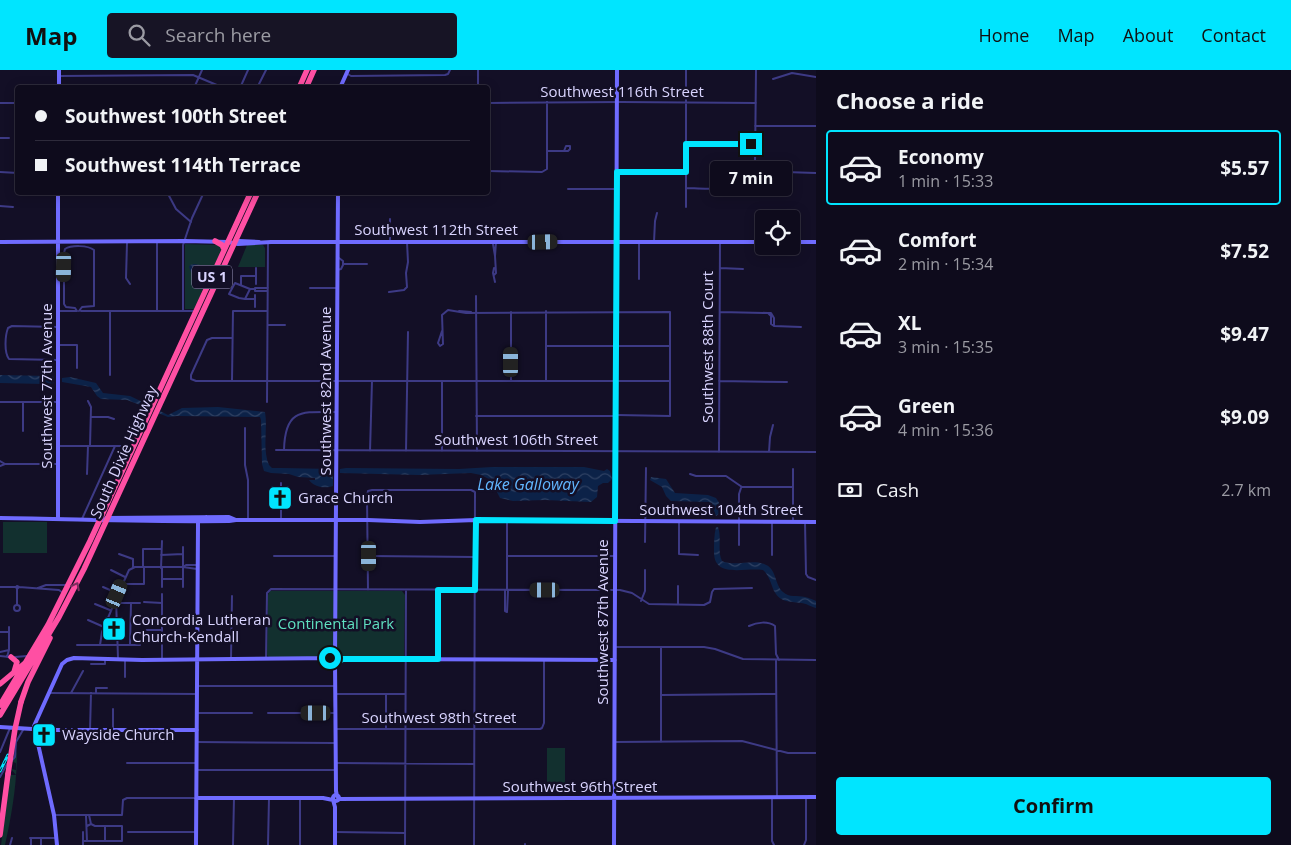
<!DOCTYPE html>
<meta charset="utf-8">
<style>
:root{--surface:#0e0b1c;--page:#171425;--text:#f1f3f6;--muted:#9b9ba3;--line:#2e2b3b;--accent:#00e5ff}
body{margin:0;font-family:"Open Sans",sans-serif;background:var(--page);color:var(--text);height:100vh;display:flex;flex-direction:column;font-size:19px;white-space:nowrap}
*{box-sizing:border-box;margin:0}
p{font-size:16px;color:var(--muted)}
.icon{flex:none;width:28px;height:28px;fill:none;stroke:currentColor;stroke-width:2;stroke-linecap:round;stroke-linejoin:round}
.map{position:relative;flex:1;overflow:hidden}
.drawer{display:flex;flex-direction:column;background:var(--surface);width:475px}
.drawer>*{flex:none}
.guide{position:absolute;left:15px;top:15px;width:475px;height:110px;border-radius:5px;box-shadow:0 2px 12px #0003,0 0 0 1px var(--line);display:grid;align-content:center;height:110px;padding:0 20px;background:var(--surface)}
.fabs{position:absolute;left:755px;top:140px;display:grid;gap:10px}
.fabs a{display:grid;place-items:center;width:45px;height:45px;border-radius:5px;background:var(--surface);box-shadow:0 2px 12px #0003,0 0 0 1px var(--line);font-size:25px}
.end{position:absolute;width:22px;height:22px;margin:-11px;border:6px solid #00e5ff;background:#111;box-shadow:0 0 0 2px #111}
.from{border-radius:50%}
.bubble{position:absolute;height:35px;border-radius:5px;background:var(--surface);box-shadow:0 2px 12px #0003,0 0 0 1px var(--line);font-size:16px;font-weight:700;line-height:35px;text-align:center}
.car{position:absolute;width:15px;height:30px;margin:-15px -8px;border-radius:6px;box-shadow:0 0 4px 1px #0007;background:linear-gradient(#222 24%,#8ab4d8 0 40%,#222 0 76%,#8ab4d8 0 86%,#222 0)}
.guide b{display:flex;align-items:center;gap:18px;height:48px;font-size:19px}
.guide b+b{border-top:1px solid var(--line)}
.guide i{width:12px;height:12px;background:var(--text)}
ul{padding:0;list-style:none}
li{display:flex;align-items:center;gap:15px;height:75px;margin:0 10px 8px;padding:0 10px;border:2px solid transparent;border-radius:5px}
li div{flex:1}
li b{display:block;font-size:19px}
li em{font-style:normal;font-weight:700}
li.selected{border-color:var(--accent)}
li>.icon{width:45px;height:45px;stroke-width:1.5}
h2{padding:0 20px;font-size:22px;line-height:60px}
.pay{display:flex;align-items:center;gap:12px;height:55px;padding:0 20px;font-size:19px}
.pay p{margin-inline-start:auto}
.action{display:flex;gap:10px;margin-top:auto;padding:10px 20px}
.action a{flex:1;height:58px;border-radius:5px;background:var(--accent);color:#111;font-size:20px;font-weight:700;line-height:58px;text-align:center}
header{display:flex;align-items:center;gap:30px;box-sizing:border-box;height:70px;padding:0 25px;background:var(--accent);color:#111}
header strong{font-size:24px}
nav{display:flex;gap:28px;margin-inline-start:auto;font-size:18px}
.search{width:350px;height:45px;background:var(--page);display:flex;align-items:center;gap:12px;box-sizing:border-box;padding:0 18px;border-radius:5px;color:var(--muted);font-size:19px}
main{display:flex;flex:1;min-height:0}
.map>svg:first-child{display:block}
.green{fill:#12302f}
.water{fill:url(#water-waves)}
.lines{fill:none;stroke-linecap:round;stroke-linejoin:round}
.street{stroke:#3d3a85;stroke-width:2}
.secondary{stroke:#6f6bff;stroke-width:4}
.highway{stroke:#ff4fa3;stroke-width:5.5}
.rail-casing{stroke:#00e5ff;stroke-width:3}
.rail{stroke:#130f26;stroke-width:1;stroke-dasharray:4;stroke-linecap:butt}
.highway-bridge{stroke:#ff4fa3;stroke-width:5.5}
.oneway{stroke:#7d2c5e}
.route{stroke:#00e5ff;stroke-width:6}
.labels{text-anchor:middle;stroke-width:5;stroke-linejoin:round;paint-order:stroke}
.shield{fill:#130f26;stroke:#9e99be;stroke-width:1}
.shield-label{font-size:14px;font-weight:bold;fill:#d9d4ff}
.street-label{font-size:15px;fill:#d9d4ff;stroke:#130f26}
.poi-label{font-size:15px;fill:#d9d4ff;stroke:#130f26;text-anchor:start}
.park-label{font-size:15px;fill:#5fe0c0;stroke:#130f26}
.water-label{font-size:16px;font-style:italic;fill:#62b6ff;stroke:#130f26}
</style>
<header>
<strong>Map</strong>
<div class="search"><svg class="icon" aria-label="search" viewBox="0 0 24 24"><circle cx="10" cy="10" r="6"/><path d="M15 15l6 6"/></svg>Search here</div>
<nav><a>Home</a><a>Map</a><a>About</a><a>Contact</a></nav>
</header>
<main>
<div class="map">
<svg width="816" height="775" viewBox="0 0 816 775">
<defs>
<pattern id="water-waves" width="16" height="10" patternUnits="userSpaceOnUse" patternTransform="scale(1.25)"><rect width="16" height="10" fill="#0c2248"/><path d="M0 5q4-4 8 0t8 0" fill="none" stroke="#2f4163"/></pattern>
</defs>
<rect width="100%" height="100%" fill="#130f26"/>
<path class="green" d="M185 174 218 175 222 179 194 239H185Z
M247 175H263L265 178V197H238Z
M3 452H47V483H3Z
M270 521H402L405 525 404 586 402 588 269 587 267 585 268 525Z
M547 678H565V713L547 712Z
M17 681C17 713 12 744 5 775H1L10 705H16L11 699 16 700V693L13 692Z"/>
<path class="water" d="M194 194 200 195 208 200 202 212C196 211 191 203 189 197L190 195Z
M0 305 51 306 54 307V313L44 314 0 313Z
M70 307 96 313 103 323 130 326 149 335 148 338 127 330 101 329 97 326 91 317 62 312V308Z
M218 337 265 342C268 359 262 379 269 395L272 398H281L333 399V416C325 419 314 417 309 410H315V408L298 407 289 404 271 403 264 401 262 394 261 350 260 347 177 346 168 347 158 343 160 341 168 345 182 338Z
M492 397H584L604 401 607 399 610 401 612 409 608 413H603L598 416 597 427 591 432 545 430 513 431 500 428 491 410 481 405 471 403 419 405 340 403V399L346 398 459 399Z
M651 407 666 409 675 423 708 425 716 428 721 436 719 444 716 446 712 435 709 432 671 431 666 426 662 417 650 410Z
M718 457C722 468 717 481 722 491 735 497 751 489 764 494 777 498 774 514 783 522 789 528 797 525 805 527 809 528 812 529 816 531V538C811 537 806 533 801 533 789 531 781 533 774 521 771 514 769 505 763 500 745 497 714 509 714 482 714 473 714 465 716 457Z"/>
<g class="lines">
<path class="street" d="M686 0V137
M346 3 351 6 445 5 448 4 450 0
M59 6 193 5 224 18
M773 9 792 3 816 7
M194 18 202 0
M240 18 248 0
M257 18 266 0
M478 18V0
M0 33H18
M488 33 621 32 756 33
M755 56H816
M0 68H9
M686 74H755
M547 81H568L570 79V76H566L564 81
M488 101 542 102 547 99V32
M753 101 816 103
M0 102 18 103
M617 102H686
M686 118C709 118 751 126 755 94L756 0
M568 119H617
M167 122 176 139 191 152
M0 136 13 137
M157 172V241
M390 172V149
M654 172 655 151 657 143
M127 173 126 208 130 214
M493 174 495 186
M343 194H367
M494 198 493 203 495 212
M720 198 743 199
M337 200 341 199 343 195V191L339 188
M494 205 496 203 495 186 496 172
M639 209V172
M256 214V198
M241 215V206H256
M310 218H337
M250 219 245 229 239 228 229 224 235 213 250 219H255
M267 221H255V218H268
M389 222 404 220 407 217 406 203 408 192 407 172
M255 225V237
M476 226 477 381
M245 229H255
M58 241H76
M77 241 75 238 66 237 64 234V183L65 179C71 175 88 175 94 180V236L82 237 79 241
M81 241H193
M183 241V175L192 148 204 122
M234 241H267
M459 241 471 242
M546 241V311
M720 242 768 243
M768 243H771L774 248V256
M768 243 771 246V254L774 256
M268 255H285
M774 256 801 257
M442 261 438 273 440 276 443 274 442 245 448 240 466 243 670 242V346L617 345
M232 268H212L207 270 191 305V309L196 311H670
M58 275H77V298
M546 276H669
M58 290 9 289C4 282 5 266 8 258L12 256 58 257
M110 305V241
M232 310 233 241H253
M511 311V242
M719 311 787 312
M88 331 91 337 90 376
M0 332H58
M267 332 268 172
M476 346H614
M91 347H108L114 349
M245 358V395L248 410V450
M23 361V332
M60 376H132
M276 380 816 382
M284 380C285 338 302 342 337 342
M370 381 372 311
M406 381 408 262
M442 381V311
M719 382 720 172
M769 382 770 367 773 355
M0 391 5 394
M0 396 5 394H57
M87 404 88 376
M690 404 696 406H726L742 417H793
M82 449 115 376
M281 450V413
M679 451V484L698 485
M793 452V399
M805 452 806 504 808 507 816 510
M645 472 646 398
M739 475V424L741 418
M119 484 133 489V497
M161 485 183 484
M772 485V453
M274 486H334
M369 486 476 487
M507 486H615
M143 497V479H161
M183 497 186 495H197
M161 498 162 471
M111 500 125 507
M162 509H183
M122 514H144V497
M0 517H16
M19 517 17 516 16 517 17 519 19 517 59 520 63 523
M103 517 117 523
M162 517V498
M183 517V477
M38 518 46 515H67
M368 520 367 427 368 421 372 420H471L475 422 474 775
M505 520V541L507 542 508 521
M507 520V451
M641 531 645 521V500
M144 532 162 533
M118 533H140
M17 534V519
M95 534 110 540
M678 534V516
M14 538a3 3 0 1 1 6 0a3 3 0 1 1-6 0Z
M88 550 104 557
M749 556C757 552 768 551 775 556L776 584 779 590
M144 560H161
M0 562H9
M77 575H140
M100 575 102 562 116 529
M130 575 131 533
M615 577H704L715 579 743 589 816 590
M0 582 9 580
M0 586 10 587
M7 587 9 580V557
M15 587 27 586
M118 588 116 529 129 500 135 497H183L197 499
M162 588V524
M266 588 267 523 271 519 620 520 632 523 649 534 704 535 710 532 712 522 714 519 752 518
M231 589 232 526
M438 589V520
M776 590 777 728
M91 594H105V591
M125 607V591
M197 616H335
M50 623 197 624
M71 623 83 601
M96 623V618H107
M336 624H405
M661 625 776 624
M197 643H252
M268 643H336
M336 659H540L542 658 544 653V590
M386 659V624
M90 660 91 623
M113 660V639
M196 672 334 673
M615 672 742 671 788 683H816
M661 672V577
M0 682 10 658
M11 692 15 687 16 672 23 660
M127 693H196
M336 693 473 694
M196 700H336
M0 707 7 694
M772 728V771L774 775
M54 745H122L123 730 127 728H194
M86 746 87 771
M87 756 91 754 89 745
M105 756V771
M128 762H196
M335 762 405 763
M30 768H57
M83 771H122V756H95L91 754
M10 775 12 768
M31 775V768
M41 775V768
M83 775V762
M233 775 234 728
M268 775 269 728
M300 775V728
M405 775 406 520
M525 775V774
M804 775 806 770V727"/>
<path class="secondary" d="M59 0V18
M340 18 348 0
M0 172 185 171 228 172 238 174 271 172H764
M235 172 239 171 259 172
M791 172H816
M0 448C77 449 153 452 229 451L236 450H368L420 452 476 450 816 452
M106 448 229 447 236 450
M58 449V122
M335 588 338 122
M338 589 615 590
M335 591 336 721 337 726
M0 657 49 660H197
M333 728a3 3 0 1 1 6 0a3 3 0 1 1-6 0Z
M196 728H323L333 730
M338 729 816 727
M333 730 335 737V775
M57 775 54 745 34 656 62 594 67 590 74 588 142 590 334 588
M196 775 198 455V451L206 447
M614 775 617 0"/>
<path class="highway" d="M299 18 307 0
M306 18 314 0
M215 171 222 175 224 179
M11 587 17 592 14 602
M0 614 25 593
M21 632 28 612 50 568
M0 635 48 555 90 471 251 122
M0 645 59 547 84 499 258 122
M0 765 8 704"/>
<defs>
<path id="rail" d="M0 701 8 685"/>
</defs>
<use href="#rail" class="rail-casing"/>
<use href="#rail" class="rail"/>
<path class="highway-bridge" d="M8 704 15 659 21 632"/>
</g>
<defs><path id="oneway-chevron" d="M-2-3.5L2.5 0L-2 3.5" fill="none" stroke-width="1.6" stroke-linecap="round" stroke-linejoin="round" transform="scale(1.25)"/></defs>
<use class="oneway" href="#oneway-chevron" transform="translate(76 516) rotate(-63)"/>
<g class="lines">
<path class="route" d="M330 588 328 589 336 592 343 589H438V520H475L476 450 615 451 617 102H686V74H751"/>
</g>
<defs>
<symbol id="church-square" viewBox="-11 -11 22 22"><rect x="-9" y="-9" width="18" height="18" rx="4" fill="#00e5ff" stroke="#130f26"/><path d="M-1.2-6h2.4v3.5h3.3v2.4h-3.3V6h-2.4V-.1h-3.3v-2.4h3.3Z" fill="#111"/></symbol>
</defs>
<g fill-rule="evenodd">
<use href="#church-square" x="266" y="414" width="28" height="28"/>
<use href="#church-square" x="100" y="545" width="28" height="28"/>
<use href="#church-square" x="30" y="651" width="28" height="28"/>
</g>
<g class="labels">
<rect class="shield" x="192" y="195.5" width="40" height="23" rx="4"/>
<g class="shield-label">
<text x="212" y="212">US 1</text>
</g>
<g class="street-label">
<text x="622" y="27">Southwest 116th Street</text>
<text x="436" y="165">Southwest 112th Street</text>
<text transform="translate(708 277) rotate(-90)" y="5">Southwest 88th Court</text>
<text transform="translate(47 316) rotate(-90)" y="5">Southwest 77th Avenue</text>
<text transform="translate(326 321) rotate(-90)" y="5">Southwest 82nd Avenue</text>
<text x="516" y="375">Southwest 106th Street</text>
<text transform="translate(124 382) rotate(-66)" y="5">South Dixie Highway</text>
<text x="721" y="445">Southwest 104th Street</text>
<text transform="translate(603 552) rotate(-90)" y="5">Southwest 87th Avenue</text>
<text x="439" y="653">Southwest 98th Street</text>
<text x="580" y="722">Southwest 96th Street</text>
</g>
<g class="poi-label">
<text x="298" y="433">Grace Church</text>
<text x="132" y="555">Concordia Lutheran<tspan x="132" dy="17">Church-Kendall</tspan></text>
<text x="62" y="670">Wayside Church</text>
</g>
<g class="park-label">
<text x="336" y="559">Continental Park</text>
</g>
<g class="water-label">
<text x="528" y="420">Lake Galloway</text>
</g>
</g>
</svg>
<div class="fabs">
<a><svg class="icon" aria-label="locate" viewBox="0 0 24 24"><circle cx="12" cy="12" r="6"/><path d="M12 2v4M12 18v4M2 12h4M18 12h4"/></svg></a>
</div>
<i class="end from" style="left:330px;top:588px"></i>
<i class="end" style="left:751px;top:74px"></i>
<div class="bubble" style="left:710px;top:91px;width:82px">7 min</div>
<i class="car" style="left:543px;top:172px;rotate:89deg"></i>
<i class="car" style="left:64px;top:197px;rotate:181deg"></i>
<i class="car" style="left:511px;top:292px;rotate:0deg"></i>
<i class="car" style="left:369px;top:486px;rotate:180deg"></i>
<i class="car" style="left:545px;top:520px;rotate:270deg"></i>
<i class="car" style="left:117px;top:524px;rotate:23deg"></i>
<i class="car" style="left:316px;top:643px;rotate:270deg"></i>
<div class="guide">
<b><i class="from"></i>Southwest 100th Street</b>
<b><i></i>Southwest 114th Terrace</b>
</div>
</div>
<section class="drawer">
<h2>Choose a ride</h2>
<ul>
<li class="selected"><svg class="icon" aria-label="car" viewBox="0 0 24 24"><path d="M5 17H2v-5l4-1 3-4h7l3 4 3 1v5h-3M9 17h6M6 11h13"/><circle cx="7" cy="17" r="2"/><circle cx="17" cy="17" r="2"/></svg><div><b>Economy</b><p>1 min · 15:33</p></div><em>$5.57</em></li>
<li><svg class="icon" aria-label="car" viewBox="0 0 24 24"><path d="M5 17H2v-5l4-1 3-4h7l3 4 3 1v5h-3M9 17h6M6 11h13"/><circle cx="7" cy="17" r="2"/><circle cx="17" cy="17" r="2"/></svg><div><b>Comfort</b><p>2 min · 15:34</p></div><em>$7.52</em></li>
<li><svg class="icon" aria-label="car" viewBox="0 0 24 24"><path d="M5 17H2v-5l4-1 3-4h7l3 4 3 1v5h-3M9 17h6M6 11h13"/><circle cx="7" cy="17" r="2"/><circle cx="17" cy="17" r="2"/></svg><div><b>XL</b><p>3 min · 15:35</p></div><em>$9.47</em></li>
<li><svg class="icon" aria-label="car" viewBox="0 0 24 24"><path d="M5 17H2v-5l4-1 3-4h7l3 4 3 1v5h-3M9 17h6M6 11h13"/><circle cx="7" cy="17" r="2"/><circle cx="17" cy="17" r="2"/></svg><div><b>Green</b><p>4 min · 15:36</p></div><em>$9.09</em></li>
</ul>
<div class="pay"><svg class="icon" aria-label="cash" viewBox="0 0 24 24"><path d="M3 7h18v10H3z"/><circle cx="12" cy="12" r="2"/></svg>Cash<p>2.7 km</p></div>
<div class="action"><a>Confirm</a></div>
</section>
</main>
